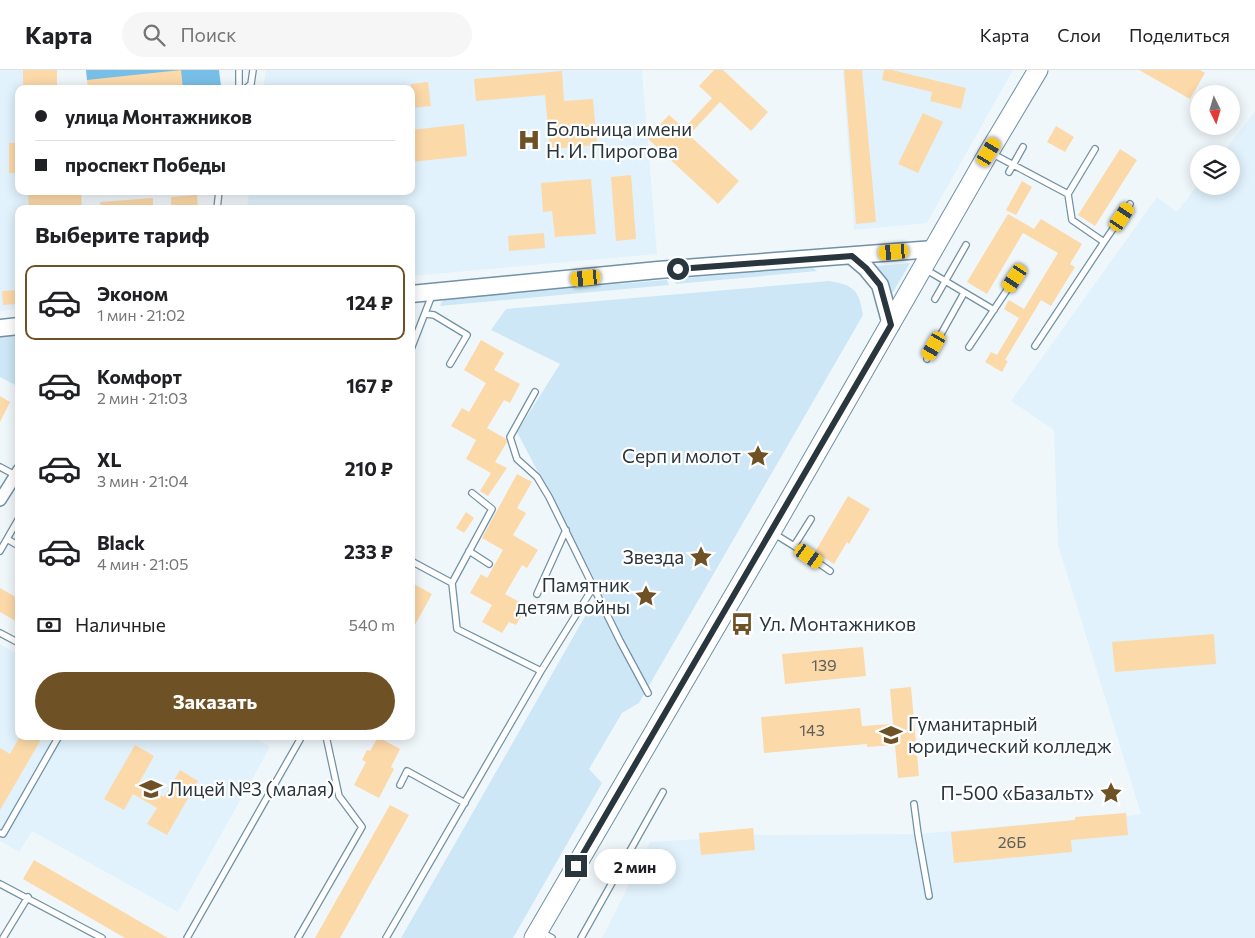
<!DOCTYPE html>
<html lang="ru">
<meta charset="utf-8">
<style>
:root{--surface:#fff;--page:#f6f6f6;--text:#202124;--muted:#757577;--line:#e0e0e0;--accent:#6e5125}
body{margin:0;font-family:Commissioner,sans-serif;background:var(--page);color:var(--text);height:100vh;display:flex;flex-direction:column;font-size:19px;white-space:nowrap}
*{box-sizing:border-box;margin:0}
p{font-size:16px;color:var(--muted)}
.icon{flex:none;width:28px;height:28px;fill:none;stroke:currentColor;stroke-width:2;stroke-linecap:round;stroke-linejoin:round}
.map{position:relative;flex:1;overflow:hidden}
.sheet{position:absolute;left:15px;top:135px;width:400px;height:535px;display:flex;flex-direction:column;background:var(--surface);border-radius:10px;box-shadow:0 2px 12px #0003}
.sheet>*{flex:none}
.banner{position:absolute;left:15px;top:15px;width:400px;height:110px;border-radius:10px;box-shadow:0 2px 12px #0003;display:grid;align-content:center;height:110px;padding:0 20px;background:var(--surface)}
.needle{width:32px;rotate:175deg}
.fabs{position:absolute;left:1190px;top:15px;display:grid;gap:10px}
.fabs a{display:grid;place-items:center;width:50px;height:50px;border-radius:50%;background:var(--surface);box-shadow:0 2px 12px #0003;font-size:25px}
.end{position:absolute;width:22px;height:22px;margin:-11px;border:6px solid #29363e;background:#fff;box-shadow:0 0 0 2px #fff}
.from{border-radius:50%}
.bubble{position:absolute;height:35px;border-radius:18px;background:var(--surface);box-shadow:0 2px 12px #0003;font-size:16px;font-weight:700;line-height:35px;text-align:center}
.car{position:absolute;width:15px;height:30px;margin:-15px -8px;border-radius:6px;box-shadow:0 0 4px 1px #0007;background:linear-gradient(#f5c518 24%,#345 0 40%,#f5c518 0 76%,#345 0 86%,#f5c518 0)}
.banner b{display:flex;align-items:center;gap:18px;height:48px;font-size:19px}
.banner b+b{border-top:1px solid var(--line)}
.banner i{width:12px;height:12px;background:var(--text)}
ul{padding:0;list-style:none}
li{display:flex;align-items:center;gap:15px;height:75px;margin:0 10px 8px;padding:0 10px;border:2px solid transparent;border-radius:10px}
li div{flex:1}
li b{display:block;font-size:19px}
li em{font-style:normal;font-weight:700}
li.current{border-color:var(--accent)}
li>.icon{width:45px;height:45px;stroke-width:1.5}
h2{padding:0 20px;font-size:22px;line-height:60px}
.pay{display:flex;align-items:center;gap:12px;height:55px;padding:0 20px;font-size:19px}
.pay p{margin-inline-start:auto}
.cta{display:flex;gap:10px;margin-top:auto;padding:10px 20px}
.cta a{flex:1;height:58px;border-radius:30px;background:var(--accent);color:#fff;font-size:20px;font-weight:700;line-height:58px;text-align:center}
header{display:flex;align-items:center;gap:30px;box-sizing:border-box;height:70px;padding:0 25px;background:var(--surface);border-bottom:1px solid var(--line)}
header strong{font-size:24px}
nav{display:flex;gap:28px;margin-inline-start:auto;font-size:18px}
.search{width:350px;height:45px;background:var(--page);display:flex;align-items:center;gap:12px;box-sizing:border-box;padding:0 18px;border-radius:28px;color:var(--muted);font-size:19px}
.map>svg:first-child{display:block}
.built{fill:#e1f2fc}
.green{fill:#cde7f6}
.forest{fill:#78bfe7}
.building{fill:#fcd9a9}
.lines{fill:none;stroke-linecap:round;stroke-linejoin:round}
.lane-casing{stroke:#7191a4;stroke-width:8}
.street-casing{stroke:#7191a4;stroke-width:14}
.secondary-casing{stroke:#7191a4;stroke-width:19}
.primary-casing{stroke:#7191a4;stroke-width:21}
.lane{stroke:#fff;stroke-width:5.5}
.street{stroke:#fff;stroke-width:11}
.secondary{stroke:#fff;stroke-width:16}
.primary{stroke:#fff;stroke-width:19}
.route{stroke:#29363e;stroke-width:6}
.labels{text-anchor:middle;stroke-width:4.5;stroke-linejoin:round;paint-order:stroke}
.number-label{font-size:16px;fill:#5e5f59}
.poi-label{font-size:19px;fill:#29363e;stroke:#fff;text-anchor:start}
</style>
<header>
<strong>Карта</strong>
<div class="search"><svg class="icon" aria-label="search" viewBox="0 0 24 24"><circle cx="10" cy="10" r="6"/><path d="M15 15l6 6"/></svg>Поиск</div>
<nav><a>Карта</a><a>Слои</a><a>Поделиться</a></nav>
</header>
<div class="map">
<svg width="1255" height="868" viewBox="0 0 1255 868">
<rect width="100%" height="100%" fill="#f0f7fb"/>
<path class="built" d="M0 0H39L41 19H19V121H49L51 139H19V239L0 241Z
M266 0H642L657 184 411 206V139H247L249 121H411V19H263Z
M844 0H1013L927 153 854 160 843 2Z
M1255 41V868H602L650 772 699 769 753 758 754 765 918 764 1075 750V747L1126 743V746L1141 744 1058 475 1054 360 1011 331 1157 127 1177 142 1199 113V116H1231V84H1222Z
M0 574 19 585V666H251L270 677 178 842 32 761 19 782 0 771Z"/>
<path class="green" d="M910 193 892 224 886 208 877 196Z
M812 197 817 201 676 214 674 209Z
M667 210 669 215 440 236 444 228Z
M829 211C854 215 859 220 863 245L639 633 622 643 589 699 602 713 513 868H401L600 520 517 362 560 294 491 260 506 239Z
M19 262V317L0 307V265Z"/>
<path class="forest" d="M86 0H219L221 16 182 17 87 10Z"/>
<path class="building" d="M23 0H57V19H23Z
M181 0 183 19H88L87 10Z
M714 0H723L768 42 751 61 720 32 689 65 739 111 718 134 647 68 669 45 684 58 712 28 699 16Z
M844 0H862L876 152 856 154Z
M884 0H892L966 18 961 39 930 31 932 22 882 10Z
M1139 0H1200L1205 3 1190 29Z
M562 1 564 31 593 29 597 75 550 79 545 25 476 31 474 9Z
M428 12 431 36 411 38V14Z
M923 43 943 52 918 103 898 94Z
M464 54 467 86 411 92V60Z
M1056 56 1074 67 1065 82 1047 72Z
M9 73H19V103H9Z
M1120 79 1137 90 1095 156 1078 145Z
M631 105 636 169 616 171 611 107Z
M591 109 596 164 555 167 552 141 543 142 541 113Z
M1022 111 1032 117 1016 145 1006 140Z
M28 121H81L82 139H29Z
M197 125 198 139H171V127Z
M153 128V139H101L100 132Z
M1008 144 1034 159 1041 149 1082 174 1070 194 1075 197 1051 236 1041 230 1005 290 1008 291 1002 302 985 292 991 282 997 285 1019 248 1004 239 1009 230 1024 239 1058 183 1023 163 987 224 967 212Z
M544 163 545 178 509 181 508 166Z
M19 220V234L3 235 2 221Z
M481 270 504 283 494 300 520 314 510 333 504 330 487 358 506 369 507 372 495 392 507 398 488 426 480 421 491 403 466 389 476 370 451 356 462 338 469 342 486 313 464 300Z
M0 326 10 332 0 352Z
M517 404 532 412 517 438 526 443 513 465 538 480 527 498 522 495 505 524 527 536 516 555 509 552 502 563 482 552 492 535 470 523 481 504 487 508 503 480 482 468Z
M848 426 870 439 849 474 847 472 834 494 815 482Z
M466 442 474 448 464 463 456 458Z
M414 514 432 524 411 562V519Z
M0 518 19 529V553L0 542Z
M1214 564 1216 594 1115 602 1112 572Z
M863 577 866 606 785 614 782 584Z
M911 617 919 706 898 708 895 675 867 677V674L764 683 761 647 860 638 862 656 893 654 890 619Z
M20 666H43L0 740V678L10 684Z
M378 667 400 679 391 697 394 699 379 728 354 715 366 692 362 690 367 680 370 681Z
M135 675 154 686 139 713 164 727 180 700 198 711 167 765 147 754 157 738 133 724 124 740 104 729Z
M390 735 409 745 340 868H315Z
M1126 743 1128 765 1071 770 1072 782 954 793 951 762 1075 750V747Z
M753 758 755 780 701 785 699 763Z
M34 790 168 868H125L23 809Z"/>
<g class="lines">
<defs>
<path id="lane" d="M239 0V19
M245 19 251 14 253 0
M991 83 1068 124 1072 150 1104 172 1035 276
M1009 102 1023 77
M1068 124 1095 79
M217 139 219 121
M1104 172 1130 134
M925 199 994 240
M935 229 966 175
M426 244 434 245 467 265 450 294
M969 277 1015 208
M411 279 432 225
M927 289 964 223
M535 322 510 367 517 389 537 407 549 427 620 571 648 623
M0 397 15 405
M472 423 492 439 452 513 457 559 541 601
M773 463 794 476 830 501
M7 469 19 476
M794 476 811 449
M0 481 19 448
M469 481 489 494
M411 491 452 513
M537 524 566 460
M0 563 19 573
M400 715 407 701 465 733
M914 734 918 764 929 826
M0 763 3 764 59 666
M0 814 102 868
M541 862 552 868
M3 868 28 827
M187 868 302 666
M298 868 362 757 339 726 326 666
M386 868 541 601 594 516
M581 868 663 722"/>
<path id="street" d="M0 430 19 400"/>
<path id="secondary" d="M852 186 866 198 880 215 891 255
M411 224 658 200 934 179
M0 258 19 256"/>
<path id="primary" d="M534 868 771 462 989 82 1038 0"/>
</defs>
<use href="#lane" class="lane-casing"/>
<use href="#street" class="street-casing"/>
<use href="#secondary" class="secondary-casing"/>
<use href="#primary" class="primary-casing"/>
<use href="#lane" class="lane"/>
<use href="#street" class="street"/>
<use href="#secondary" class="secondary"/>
<use href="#primary" class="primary"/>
</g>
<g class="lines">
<path class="route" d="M576 796 891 255 880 215 866 198 852 186 678 199"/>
</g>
<defs>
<symbol id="hospital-bare" viewBox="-9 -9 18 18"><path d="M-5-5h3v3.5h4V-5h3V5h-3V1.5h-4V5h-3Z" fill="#6e5125" stroke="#fff" stroke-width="2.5" paint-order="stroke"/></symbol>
<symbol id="sight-bare" viewBox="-9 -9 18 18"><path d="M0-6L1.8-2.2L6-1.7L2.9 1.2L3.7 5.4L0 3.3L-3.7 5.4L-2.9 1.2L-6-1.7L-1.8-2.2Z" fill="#6e5125" stroke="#fff" stroke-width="2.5" paint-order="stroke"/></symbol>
<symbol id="bus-bare" viewBox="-9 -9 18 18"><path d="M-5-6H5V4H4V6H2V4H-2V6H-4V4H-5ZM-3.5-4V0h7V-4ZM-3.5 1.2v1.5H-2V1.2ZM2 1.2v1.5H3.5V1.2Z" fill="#6e5125" stroke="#fff" stroke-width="2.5" paint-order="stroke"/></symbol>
<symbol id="university-bare" viewBox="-9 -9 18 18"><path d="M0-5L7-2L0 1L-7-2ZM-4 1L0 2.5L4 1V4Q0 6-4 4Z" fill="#6e5125" stroke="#fff" stroke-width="2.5" paint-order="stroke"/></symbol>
<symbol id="school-bare" viewBox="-9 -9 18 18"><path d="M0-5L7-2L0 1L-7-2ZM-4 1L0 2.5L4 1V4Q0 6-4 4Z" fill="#6e5125" stroke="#fff" stroke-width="2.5" paint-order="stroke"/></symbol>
</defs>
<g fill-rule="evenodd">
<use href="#hospital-bare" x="513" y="54" width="32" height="32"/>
<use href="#sight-bare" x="742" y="370" width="32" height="32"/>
<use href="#sight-bare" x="685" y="471" width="32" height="32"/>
<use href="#sight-bare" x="630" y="510" width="32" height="32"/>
<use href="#bus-bare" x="726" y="538" width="32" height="32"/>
<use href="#university-bare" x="875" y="649" width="32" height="32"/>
<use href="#school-bare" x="135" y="703" width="32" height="32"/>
<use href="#sight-bare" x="1095" y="707" width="32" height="32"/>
</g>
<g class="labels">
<g class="number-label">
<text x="824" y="601">139</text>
<text x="812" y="666">143</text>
<text x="1012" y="778">26Б</text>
</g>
<g class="poi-label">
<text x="546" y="66">Больница имени<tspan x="546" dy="22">Н. И. Пирогова</tspan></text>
<text x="741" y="393" text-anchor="end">Серп и молот</text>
<text x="684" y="494" text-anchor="end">Звезда</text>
<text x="630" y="522" text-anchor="end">Памятник<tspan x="630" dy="22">детям войны</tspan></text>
<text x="759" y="561">Ул. Монтажников</text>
<text x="908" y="661">Гуманитарный<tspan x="908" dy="22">юридический колледж</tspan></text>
<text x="168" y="726">Лицей №3 (малая)</text>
<text x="1094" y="730" text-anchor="end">П-500 «Базальт»</text>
</g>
</g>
</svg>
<div class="fabs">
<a><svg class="needle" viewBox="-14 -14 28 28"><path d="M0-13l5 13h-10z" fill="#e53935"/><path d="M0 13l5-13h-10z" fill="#757577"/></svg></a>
<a><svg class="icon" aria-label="layers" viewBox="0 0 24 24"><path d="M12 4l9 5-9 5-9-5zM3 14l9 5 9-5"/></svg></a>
</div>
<i class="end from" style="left:678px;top:199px"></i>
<i class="end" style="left:576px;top:796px"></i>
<div class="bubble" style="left:594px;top:779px;width:82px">2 мин</div>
<i class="car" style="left:989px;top:82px;rotate:31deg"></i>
<i class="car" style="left:1122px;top:147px;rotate:34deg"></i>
<i class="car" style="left:894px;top:182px;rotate:265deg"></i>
<i class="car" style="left:586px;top:208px;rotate:264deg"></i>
<i class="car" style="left:1015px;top:208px;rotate:214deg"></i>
<i class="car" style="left:934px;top:276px;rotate:210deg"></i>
<i class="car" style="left:809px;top:486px;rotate:125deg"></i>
<div class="banner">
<b><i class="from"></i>улица Монтажников</b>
<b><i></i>проспект Победы</b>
</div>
<section class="sheet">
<h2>Выберите тариф</h2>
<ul>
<li class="current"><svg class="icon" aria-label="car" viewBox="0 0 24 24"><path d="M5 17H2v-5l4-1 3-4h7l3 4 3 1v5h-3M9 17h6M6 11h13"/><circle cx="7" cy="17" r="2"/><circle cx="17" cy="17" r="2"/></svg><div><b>Эконом</b><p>1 мин · 21:02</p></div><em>124 ₽</em></li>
<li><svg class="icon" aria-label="car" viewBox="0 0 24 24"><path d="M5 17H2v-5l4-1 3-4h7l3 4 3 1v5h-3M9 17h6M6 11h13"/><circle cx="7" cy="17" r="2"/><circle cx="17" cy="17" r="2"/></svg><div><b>Комфорт</b><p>2 мин · 21:03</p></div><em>167 ₽</em></li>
<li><svg class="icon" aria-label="car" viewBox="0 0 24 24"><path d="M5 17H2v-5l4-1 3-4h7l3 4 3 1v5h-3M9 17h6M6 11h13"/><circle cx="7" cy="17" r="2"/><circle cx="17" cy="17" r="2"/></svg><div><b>XL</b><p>3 мин · 21:04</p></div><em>210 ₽</em></li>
<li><svg class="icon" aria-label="car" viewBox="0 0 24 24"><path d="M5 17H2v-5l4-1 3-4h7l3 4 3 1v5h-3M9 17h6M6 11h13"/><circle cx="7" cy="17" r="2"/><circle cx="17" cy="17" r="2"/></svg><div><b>Black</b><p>4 мин · 21:05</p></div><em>233 ₽</em></li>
</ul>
<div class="pay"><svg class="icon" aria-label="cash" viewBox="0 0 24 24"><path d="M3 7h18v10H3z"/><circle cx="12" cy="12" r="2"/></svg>Наличные<p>540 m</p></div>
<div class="cta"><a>Заказать</a></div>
</section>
</div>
